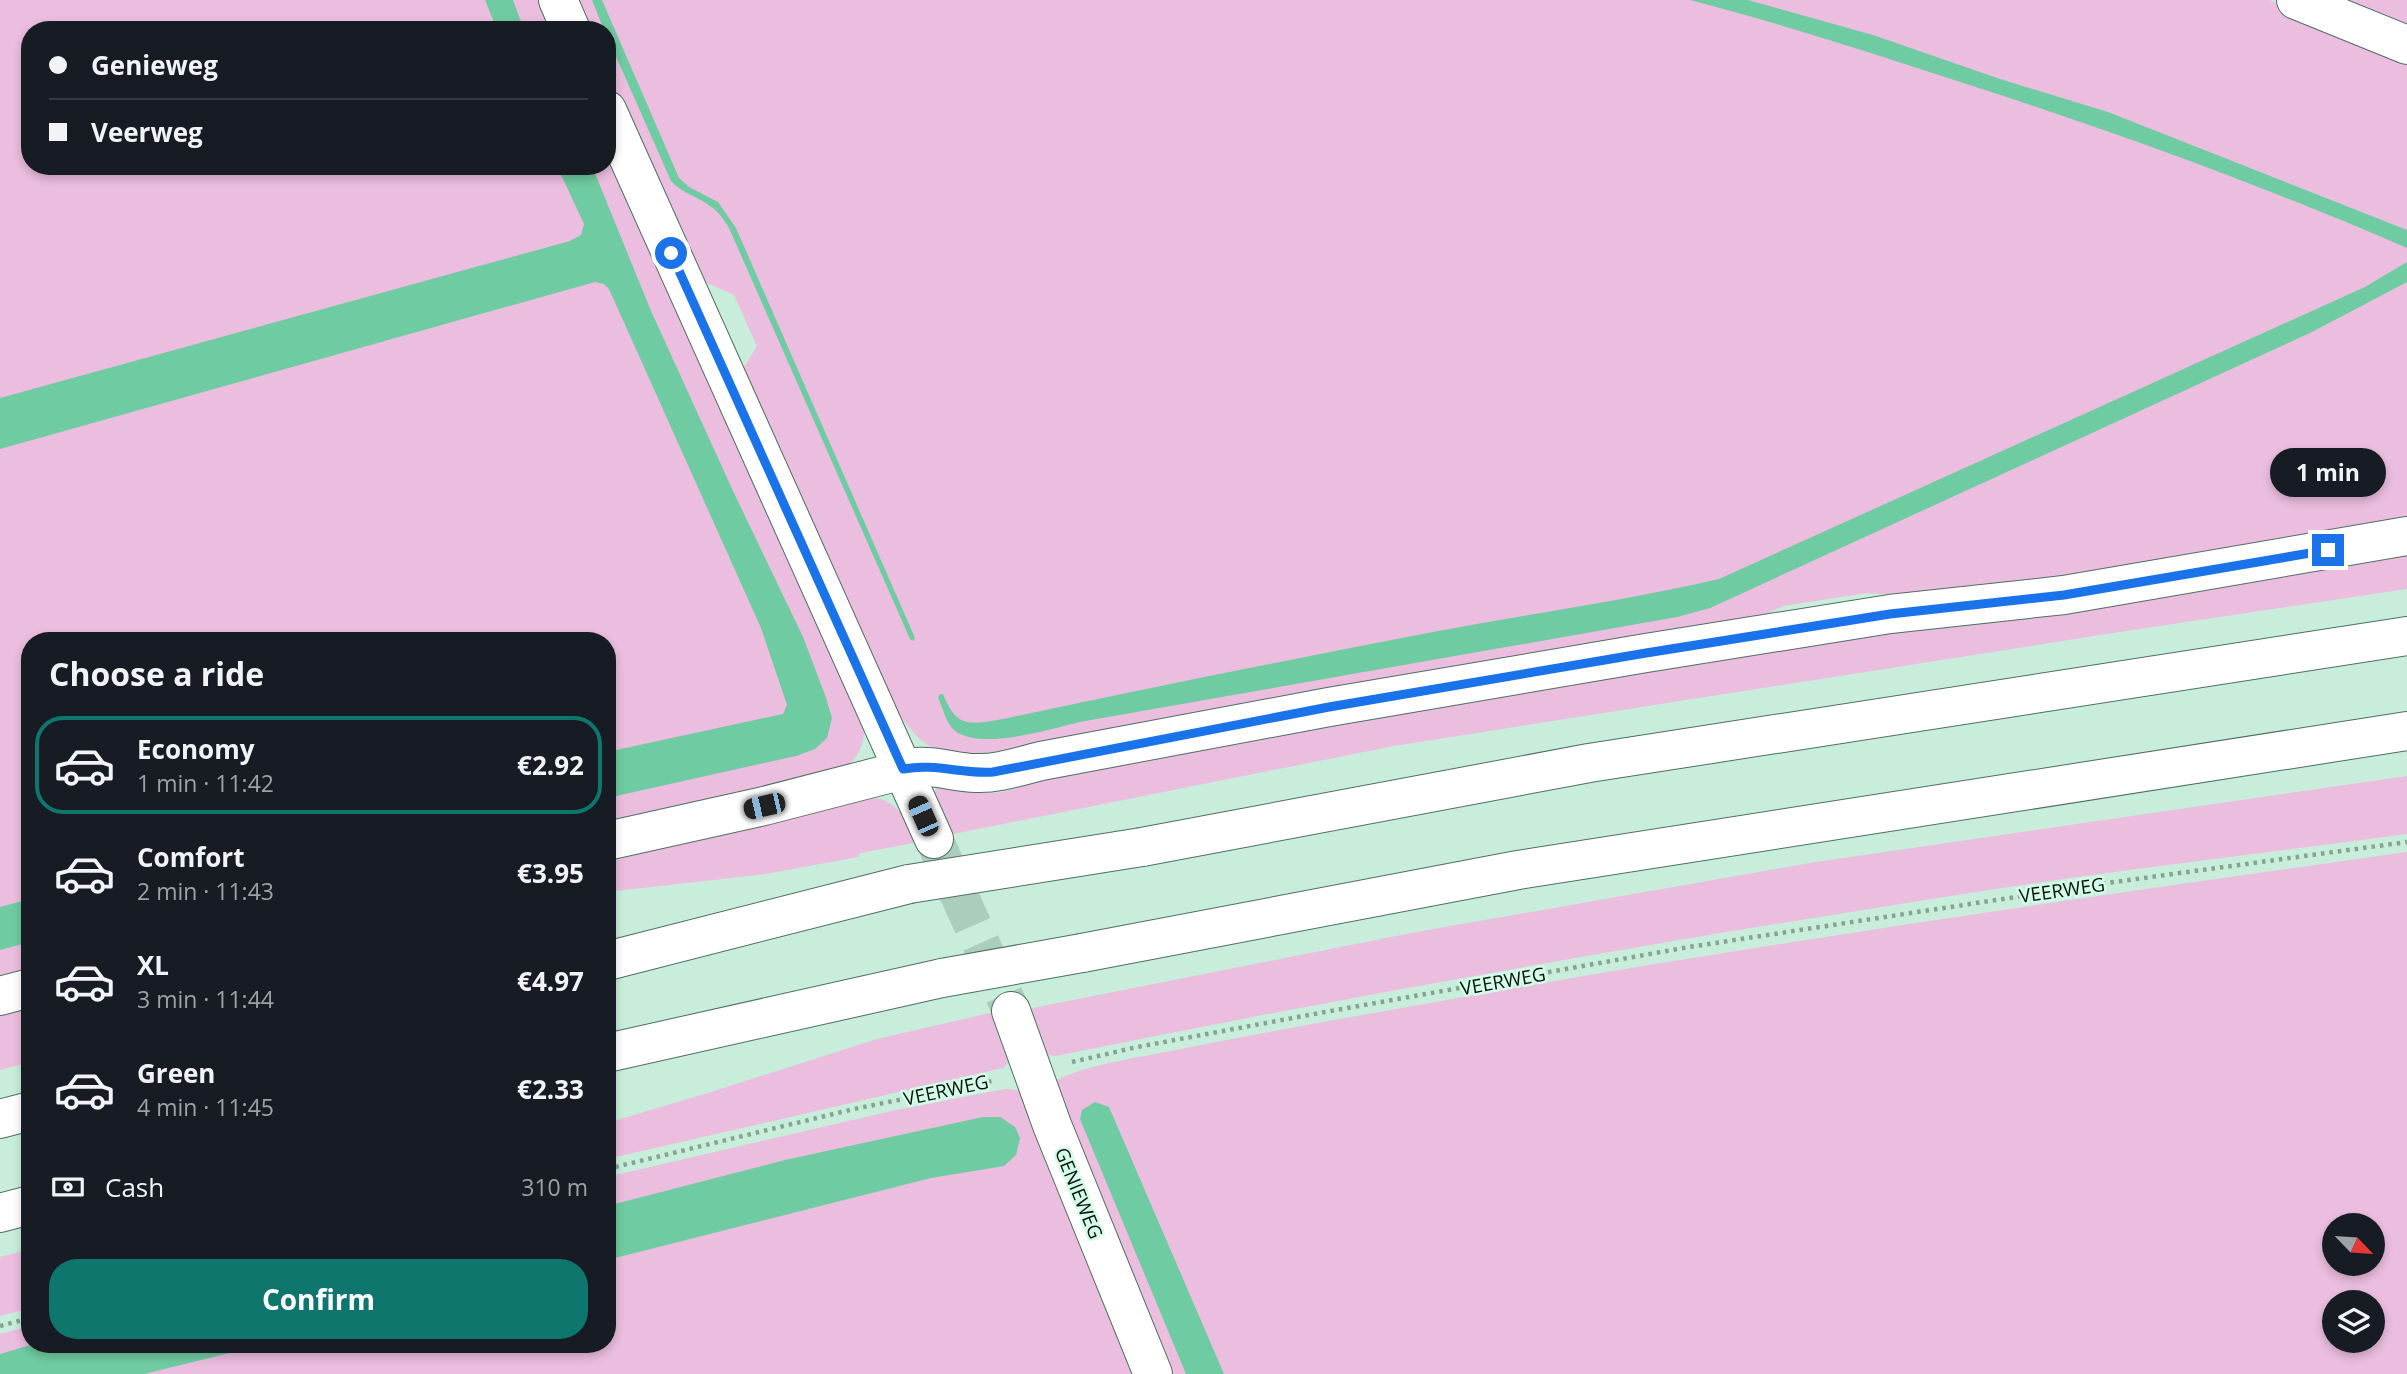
<!DOCTYPE html>
<meta charset="utf-8">
<style>
:root{--surface:#171b24;--page:#242831;--text:#f1f3f6;--muted:#9ea1a6;--line:#363941;--accent:#0f766e}
body{margin:0;font-family:"Open Sans",sans-serif;background:var(--page);color:var(--text);height:100vh;display:flex;flex-direction:column;font-size:26px;white-space:nowrap}
*{box-sizing:border-box;margin:0}
p{font-size:23px;color:var(--muted)}
.icon{flex:none;width:38px;height:38px;fill:none;stroke:currentColor;stroke-width:2;stroke-linecap:round;stroke-linejoin:round}
.map{position:relative;flex:1;overflow:hidden}
.side{position:absolute;left:21px;top:632px;width:595px;height:721px;display:flex;flex-direction:column;background:var(--surface);border-radius:28px;box-shadow:0 4px 10px #0003}
.side>*{flex:none}
.hud{position:absolute;left:21px;top:21px;width:595px;height:154px;border-radius:28px;box-shadow:0 4px 10px #0003;display:grid;align-content:center;height:154px;padding:0 28px;background:var(--surface)}
.needle{width:46px;rotate:115deg}
.controls{position:absolute;left:2322px;top:1213px;display:grid;gap:14px}
.controls a{display:grid;place-items:center;width:63px;height:63px;border-radius:50%;background:var(--surface);box-shadow:0 4px 10px #0003;font-size:35px}
.end{position:absolute;width:32px;height:32px;margin:-16px;border:9px solid #1a73e8;background:#fff;box-shadow:0 0 0 4px #fff}
.from{border-radius:50%}
.bubble{position:absolute;height:49px;border-radius:24px;background:var(--surface);box-shadow:0 4px 10px #0003;font-size:23px;font-weight:700;line-height:49px;text-align:center}
.car{position:absolute;width:21px;height:42px;margin:-21px -10px;border-radius:9px;box-shadow:0 0 5px 2px #0007;background:linear-gradient(#222 24%,#8ab4d8 0 40%,#222 0 76%,#8ab4d8 0 86%,#222 0)}
.hud b{display:flex;align-items:center;gap:24px;height:66px;font-size:26px}
.hud b+b{border-top:2px solid var(--line)}
.hud i{width:18px;height:18px;background:var(--text)}
ul{padding:0;list-style:none}
li{display:flex;align-items:center;gap:21px;height:98px;margin:0 14px 10px;padding:0 14px;border:4px solid transparent;border-radius:28px}
li div{flex:1}
li b{display:block;font-size:26px}
li em{font-style:normal;font-weight:700}
li.current{border-color:var(--accent)}
li>.icon{width:63px;height:63px;stroke-width:1.5}
h2{padding:0 28px;font-size:32px;line-height:84px}
.pay{display:flex;align-items:center;gap:18px;height:77px;padding:0 28px;font-size:26px}
.pay p{margin-inline-start:auto}
.button{display:flex;gap:14px;margin-top:auto;padding:14px 28px}
.button a{flex:1;height:80px;border-radius:28px;background:var(--accent);color:#fff;font-size:28px;font-weight:700;line-height:80px;text-align:center}
.map>svg:first-child{display:block}
.green{fill:#ebbddf;fill-rule:evenodd}
.water{fill:#6fcba1}
.lines{fill:none;stroke-linecap:round;stroke-linejoin:round}
.tertiary-tunnel{stroke:#abcdbc;stroke-width:38;stroke-dasharray:38 19;stroke-linecap:butt}
.minor-casing{stroke:#4d6f5f;stroke-width:40}
.tertiary-casing{stroke:#4d6f5f;stroke-width:40}
.motorway-casing{stroke:#4d6f5f;stroke-width:40}
.path{stroke:#85a294;stroke-width:4.5;stroke-dasharray:3.5 5;stroke-linecap:butt}
.minor{stroke:#fff;stroke-width:38}
.tertiary{stroke:#fff;stroke-width:38}
.motorway{stroke:#fff;stroke-width:38}
.motorway-bridge-casing{stroke:#4d6f5f;stroke-width:40;stroke-linecap:butt}
.motorway-bridge{stroke:#fff;stroke-width:38}
.route{stroke:#1a73e8;stroke-width:9}
.labels{text-anchor:middle;stroke-width:5;stroke-linejoin:round;paint-order:stroke}
.street-label{font-size:19px;fill:#07140e;stroke:#d5fce8}
</style>
<div class="map">
<svg width="2407" height="1374" viewBox="0 0 2407 1374">
<rect width="100%" height="100%" fill="#c8eedb"/>
<path class="green" d="M0 0H546L559 30H30V166H607V141L864 717C865 738 863 750 849 765L607 829V640H30V976L0 984Z
M572 0H2269L2407 57V522L2058 580 1921 597 1867 593 1783 606 1739 627 984 754C929 752 926 751 893 706L738 377 757 346 734 295 696 278 607 81V30H585Z
M2318 0H2407V36Z
M2407 552V589L2113 633 1394 746 948 835 933 795 937 787 942 786C986 795 1000 799 1041 776L1511 691Z
M2407 776V834C2257 854 2106 871 1957 895 1656 942 1355 995 1056 1056L1048 1055 1044 1051 1028 1009 1411 933 1816 862Z
M874 797C899 803 907 821 920 842L860 853 858 857 766 874 607 892V854Z
M2407 852V1374H1168L1053 1088 1056 1080C1094 1063 1136 1058 1176 1050 1255 1034 1334 1020 1413 1006 1743 946 2075 899 2407 852ZM2334 1225H2373V1264H2334ZM2334 1302H2373V1340H2334Z
M30 1000V1062L0 1070V1008Z
M994 1012 1010 1061 1003 1068 607 1159V1123L708 1093 877 1039Z
M1005 1089 1018 1090 1027 1098 1136 1374H0V1334L30 1326V1344H607V1177L896 1110Z
M30 1249V1308L0 1316V1257Z"/>
<path class="water" d="M485 0H513L524 30H497Z
M592 0H602L679 178 689 187 718 202 736 228 915 638 913 641 910 639 729 228C724 220 719 212 710 206 697 196 683 194 671 181L607 36V30H604Z
M1690 0H1748L1873 35 2000 79 2108 112 2407 230V248C2269 188 2128 137 1985 90 1887 58 1790 26 1690 0Z
M557 166H592L651 311 733 491 803 637 825 695 832 718 827 738 815 749 796 756 607 798V752L783 714 787 705 761 628 609 289 604 284 595 282 0 449V398L570 241 581 235 584 224Z
M2407 262V282L2310 333 1710 608 1677 617 1085 721C1055 727 976 754 952 728 945 720 943 708 938 698L940 694H943C956 726 966 725 998 720 1142 689 1288 660 1433 632 1528 614 1624 601 1719 579L2365 287Z
M30 899V942L0 950V907Z
M1095 1102 1109 1107 1224 1374H1186L1080 1119 1082 1110Z
M983 1117H1000L1015 1127 1020 1138 1016 1155 1004 1166 931 1178 607 1260V1206L785 1160Z
M34 1344H266L144 1374H0V1354Z"/>
<g class="lines">
<path class="tertiary-tunnel" d="M934 839 1011 1011"/>
<defs>
<path id="minor" d="M558 0 571 30
M2296 0 2407 45
M607 110 903 770
M607 841 764 806 915 767C939 765 954 773 976 773 998 774 1020 766 1041 761L1329 707 1646 653 1890 614 2064 595 2407 536
M0 996 30 988"/>
<path id="tertiary" d="M903 770 934 839
M1011 1011 1052 1125 1153 1374"/>
<path id="motorway" d="M1142 847 1589 763 2407 636
M1082 953 1518 870 2407 731
M607 961 909 884
M607 1053 942 978
M0 1119 30 1111
M0 1213 30 1205"/>
</defs>
<use href="#minor" class="minor-casing"/>
<use href="#tertiary" class="tertiary-casing"/>
<use href="#motorway" class="motorway-casing"/>
<path class="path" d="M1072 1062 1137 1047 1325 1012 1689 947 2107 883 2407 842
M607 1169 854 1109 992 1081
M0 1326 30 1318"/>
<use href="#minor" class="minor"/>
<use href="#tertiary" class="tertiary"/>
<use href="#motorway" class="motorway"/>
<defs>
<path id="motorway-bridge" d="M909 884 1142 847
M942 978 1082 953"/>
</defs>
<use href="#motorway-bridge" class="motorway-bridge-casing"/>
<use href="#motorway-bridge" class="motorway-bridge"/>
</g>
<g class="lines">
<path class="route" d="M671 253 903 769C937 763 960 774 993 772L1329 707 1646 653 1890 614 2064 595 2328 550"/>
</g>
<g class="labels">
<g class="street-label">
<text transform="translate(2062 890) rotate(-8)" y="7">VEERWEG</text>
<text transform="translate(1503 981) rotate(-10)" y="7">VEERWEG</text>
<text transform="translate(946 1090) rotate(-12)" y="7">VEERWEG</text>
<text transform="translate(1079 1193) rotate(68)" y="7">GENIEWEG</text>
</g>
</g>
</svg>
<div class="controls">
<a><svg class="needle" viewBox="-14 -14 28 28"><path d="M0-13l5 13h-10z" fill="#e53935"/><path d="M0 13l5-13h-10z" fill="#9ea1a6"/></svg></a>
<a><svg class="icon" aria-label="layers" viewBox="0 0 24 24"><path d="M12 4l9 5-9 5-9-5zM3 14l9 5 9-5"/></svg></a>
</div>
<i class="end from" style="left:671px;top:253px"></i>
<i class="end" style="left:2328px;top:550px"></i>
<div class="bubble" style="left:2270px;top:448px;width:116px">1 min</div>
<i class="car" style="left:764px;top:806px;rotate:257deg"></i>
<i class="car" style="left:923px;top:816px;rotate:336deg"></i>
<div class="hud">
<b><i class="from"></i>Genieweg</b>
<b><i></i>Veerweg</b>
</div>
<section class="side">
<h2>Choose a ride</h2>
<ul>
<li class="current"><svg class="icon" aria-label="car" viewBox="0 0 24 24"><path d="M5 17H2v-5l4-1 3-4h7l3 4 3 1v5h-3M9 17h6M6 11h13"/><circle cx="7" cy="17" r="2"/><circle cx="17" cy="17" r="2"/></svg><div><b>Economy</b><p>1 min · 11:42</p></div><em>€2.92</em></li>
<li><svg class="icon" aria-label="car" viewBox="0 0 24 24"><path d="M5 17H2v-5l4-1 3-4h7l3 4 3 1v5h-3M9 17h6M6 11h13"/><circle cx="7" cy="17" r="2"/><circle cx="17" cy="17" r="2"/></svg><div><b>Comfort</b><p>2 min · 11:43</p></div><em>€3.95</em></li>
<li><svg class="icon" aria-label="car" viewBox="0 0 24 24"><path d="M5 17H2v-5l4-1 3-4h7l3 4 3 1v5h-3M9 17h6M6 11h13"/><circle cx="7" cy="17" r="2"/><circle cx="17" cy="17" r="2"/></svg><div><b>XL</b><p>3 min · 11:44</p></div><em>€4.97</em></li>
<li><svg class="icon" aria-label="car" viewBox="0 0 24 24"><path d="M5 17H2v-5l4-1 3-4h7l3 4 3 1v5h-3M9 17h6M6 11h13"/><circle cx="7" cy="17" r="2"/><circle cx="17" cy="17" r="2"/></svg><div><b>Green</b><p>4 min · 11:45</p></div><em>€2.33</em></li>
</ul>
<div class="pay"><svg class="icon" aria-label="cash" viewBox="0 0 24 24"><path d="M3 7h18v10H3z"/><circle cx="12" cy="12" r="2"/></svg>Cash<p>310 m</p></div>
<div class="button"><a>Confirm</a></div>
</section>
</div>
